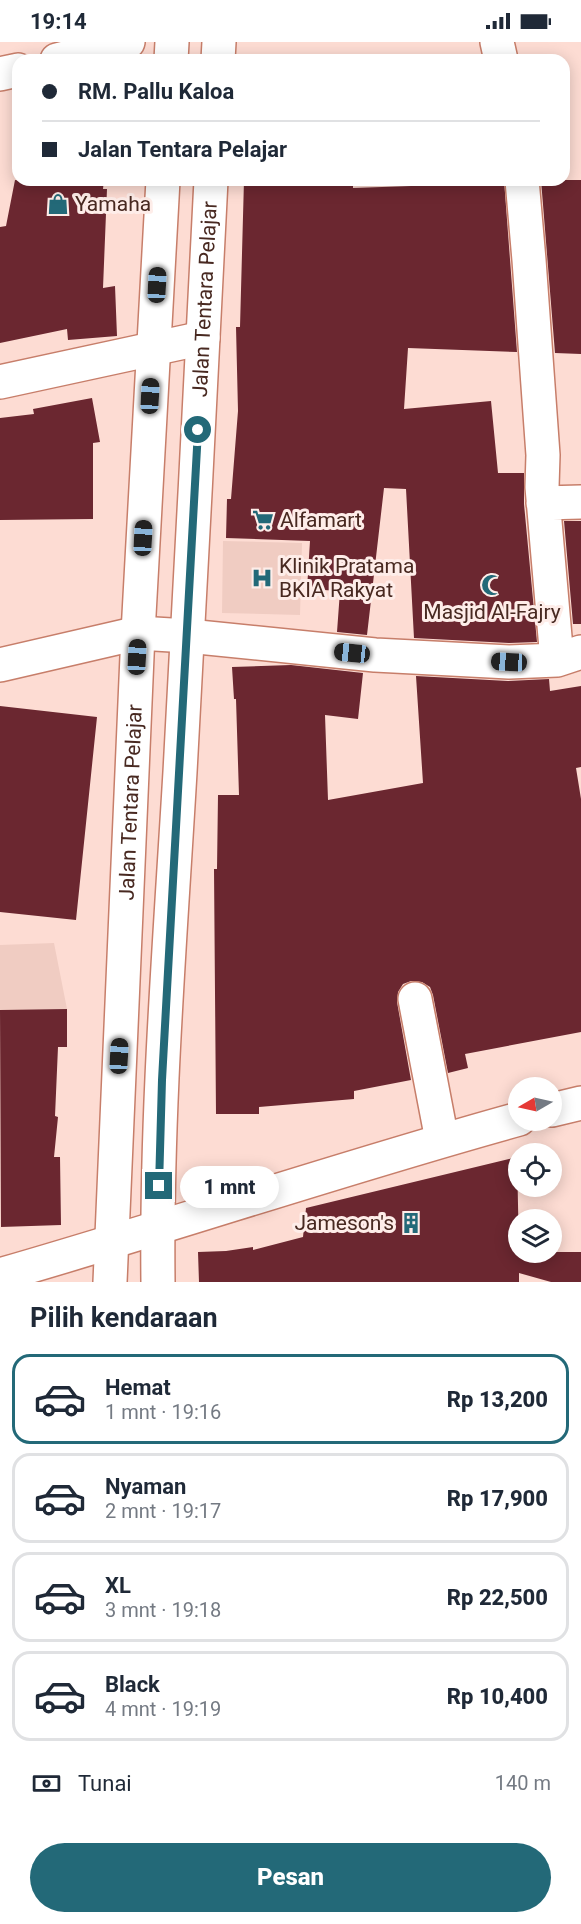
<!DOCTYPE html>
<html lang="id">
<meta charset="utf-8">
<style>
:root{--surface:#fff;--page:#f2f2f3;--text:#1f2937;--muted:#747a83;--line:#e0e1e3;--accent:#236978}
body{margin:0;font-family:Roboto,sans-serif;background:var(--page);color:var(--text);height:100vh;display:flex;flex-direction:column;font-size:22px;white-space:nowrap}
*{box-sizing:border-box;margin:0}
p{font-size:20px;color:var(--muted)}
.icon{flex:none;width:33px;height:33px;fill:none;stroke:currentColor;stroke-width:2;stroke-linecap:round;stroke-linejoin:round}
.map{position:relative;height:1240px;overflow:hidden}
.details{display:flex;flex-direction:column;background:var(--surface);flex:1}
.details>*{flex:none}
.top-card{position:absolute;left:12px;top:12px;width:558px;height:132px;border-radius:18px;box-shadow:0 3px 15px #0003;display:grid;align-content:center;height:132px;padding:0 30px;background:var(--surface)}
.needle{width:39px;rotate:261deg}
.buttons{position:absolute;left:508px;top:1035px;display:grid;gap:12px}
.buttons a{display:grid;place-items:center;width:54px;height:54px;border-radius:50%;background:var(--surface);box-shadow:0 3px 15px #0003;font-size:30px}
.end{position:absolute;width:27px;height:27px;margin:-14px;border:8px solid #236978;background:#fff;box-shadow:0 0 0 3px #fff}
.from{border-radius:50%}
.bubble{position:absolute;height:42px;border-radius:21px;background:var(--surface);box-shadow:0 3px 15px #0003;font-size:20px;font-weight:800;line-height:42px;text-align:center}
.car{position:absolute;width:18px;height:36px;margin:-18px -9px;border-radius:8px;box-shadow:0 0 4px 2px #0007;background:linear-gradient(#222 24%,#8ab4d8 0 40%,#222 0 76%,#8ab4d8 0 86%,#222 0)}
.top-card b{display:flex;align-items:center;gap:21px;height:57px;font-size:22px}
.top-card b+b{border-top:2px solid var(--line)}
.top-card i{width:15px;height:15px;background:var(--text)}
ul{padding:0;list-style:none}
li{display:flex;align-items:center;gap:18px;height:90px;margin:0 12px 9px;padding:0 18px;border:3px solid var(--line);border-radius:18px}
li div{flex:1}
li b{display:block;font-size:22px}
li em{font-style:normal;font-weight:800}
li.active{border-color:var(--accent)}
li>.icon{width:54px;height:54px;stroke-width:1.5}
h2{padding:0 30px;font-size:27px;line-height:72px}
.pay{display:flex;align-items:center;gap:15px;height:66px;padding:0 30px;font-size:22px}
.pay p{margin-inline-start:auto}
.cta{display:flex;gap:12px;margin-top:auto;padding:12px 30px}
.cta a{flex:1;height:69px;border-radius:36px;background:var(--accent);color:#fff;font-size:24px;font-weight:800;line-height:69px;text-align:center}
.status{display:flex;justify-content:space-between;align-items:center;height:42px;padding:0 30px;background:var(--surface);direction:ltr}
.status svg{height:16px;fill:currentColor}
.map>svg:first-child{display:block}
.built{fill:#f0ccc2}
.building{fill:#6b2730}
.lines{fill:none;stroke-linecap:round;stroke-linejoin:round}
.street-casing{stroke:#c77e6a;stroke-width:36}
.secondary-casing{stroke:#c77e6a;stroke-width:36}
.street{stroke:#fff;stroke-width:33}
.secondary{stroke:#fff;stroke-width:33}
.route{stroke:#236978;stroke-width:8}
.labels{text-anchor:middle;stroke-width:6;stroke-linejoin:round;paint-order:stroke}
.poi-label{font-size:21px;fill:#482921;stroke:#feede9;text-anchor:start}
.street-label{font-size:21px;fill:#482921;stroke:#feede9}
</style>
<div class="status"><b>19:14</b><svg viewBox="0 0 49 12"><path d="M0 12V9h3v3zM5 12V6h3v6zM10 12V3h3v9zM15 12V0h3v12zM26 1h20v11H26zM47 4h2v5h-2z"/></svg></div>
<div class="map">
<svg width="581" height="1240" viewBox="0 0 581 1240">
<rect width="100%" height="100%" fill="#fddcd3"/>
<path class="built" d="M223 499 302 501 300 573 222 571Z
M54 901 67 967 0 970V903Z"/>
<path class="building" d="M15 138 66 143V138H104L103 147H107L103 246 115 244 117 294 68 298 67 287 0 301V185L6 184Z
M244 138H353V146L411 144V138H504L517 310 408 306 404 367 491 359 498 431H524V462L537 600 509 601 414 596 406 447 384 446 367 593 337 590 340 549 307 547 310 499 226 496 227 457H231L238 369 236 285H240Z
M541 138H581V312L555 311Z
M92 356 100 400 93 401V477L0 478V376L34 372 33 367Z
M564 479H581V582H573Z
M291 623 363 631 358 677 325 673 328 758 423 741 416 634 508 639 549 637 550 649 581 644V725L576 726 581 757V990L465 1012 468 1026 448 1031 433 953 430 945 422 940 411 939 403 942 398 950 397 960 411 1038 354 1049V1057L259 1065V1072H216L214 827H217L218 753H239L236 657H234L232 625Z
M0 664 97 675 76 878 0 870Z
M67 967V1005H58L55 1074 58 1075 54 1115H60L61 1183 1 1185 0 968Z
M517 1115 519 1210H581V1240H551L519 1231V1240H199L198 1210 226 1209 253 1205V1208L303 1195 306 1166Z"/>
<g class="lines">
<defs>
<path id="street" d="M497 0 501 18
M57 18 128 0
M0 32 18 28
M522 138 529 218 543 413 542 445 557 618
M0 340 203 296
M543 461 581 460
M0 623 138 591 188 594 375 613 509 620 557 618 581 610
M415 957 442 1098"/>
<g id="secondary">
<path d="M171 18 172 0"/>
<path d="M218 18 219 0"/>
<path d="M552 1068 581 1061"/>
<path d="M0 1233C174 1183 345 1125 519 1077"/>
<path id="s1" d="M110 1240 138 591 163 138"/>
<path id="s2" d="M158 1240C156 1070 170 900 180 730 192 533 200 335 211 138"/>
</g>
</defs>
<use href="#street" class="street-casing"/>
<use href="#secondary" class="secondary-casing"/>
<use href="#street" class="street"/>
<use href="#secondary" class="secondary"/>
</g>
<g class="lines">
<path class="route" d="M159 1144 162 1038 198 388"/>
</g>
<defs>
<symbol id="shop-bare" viewBox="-9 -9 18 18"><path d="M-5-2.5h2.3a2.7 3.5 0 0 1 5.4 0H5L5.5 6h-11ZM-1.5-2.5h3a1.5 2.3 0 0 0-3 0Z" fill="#236978" stroke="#feede9" stroke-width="2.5" paint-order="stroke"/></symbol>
<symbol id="supermarket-bare" viewBox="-9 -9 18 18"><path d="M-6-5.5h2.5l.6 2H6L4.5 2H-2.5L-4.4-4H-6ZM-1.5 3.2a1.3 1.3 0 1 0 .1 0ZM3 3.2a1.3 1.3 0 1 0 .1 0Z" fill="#236978" stroke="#feede9" stroke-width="2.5" paint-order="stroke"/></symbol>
<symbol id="hospital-bare" viewBox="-9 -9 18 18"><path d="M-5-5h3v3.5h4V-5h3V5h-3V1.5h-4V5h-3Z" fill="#236978" stroke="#feede9" stroke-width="2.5" paint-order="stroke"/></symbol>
<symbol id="mosque-bare" viewBox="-9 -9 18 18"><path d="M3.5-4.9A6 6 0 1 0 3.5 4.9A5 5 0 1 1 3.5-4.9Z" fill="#236978" stroke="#feede9" stroke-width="2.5" paint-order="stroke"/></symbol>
<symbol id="building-bare" viewBox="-9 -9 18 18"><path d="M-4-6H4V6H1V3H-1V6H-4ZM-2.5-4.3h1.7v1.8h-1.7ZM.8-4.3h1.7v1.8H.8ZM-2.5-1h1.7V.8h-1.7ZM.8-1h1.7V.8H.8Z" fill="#236978" stroke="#feede9" stroke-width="2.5" paint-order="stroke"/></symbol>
</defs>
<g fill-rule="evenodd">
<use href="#shop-bare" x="43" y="147" width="30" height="30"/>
<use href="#supermarket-bare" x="248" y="463" width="30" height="30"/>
<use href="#hospital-bare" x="247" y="521" width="30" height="30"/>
<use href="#mosque-bare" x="477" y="528" width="30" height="30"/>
<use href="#building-bare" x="396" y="1166" width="30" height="30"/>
</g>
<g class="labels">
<g class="poi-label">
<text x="75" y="169">Yamaha</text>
<text x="280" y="485">Alfamart</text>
<text x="279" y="531">Klinik Pratama<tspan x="279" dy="24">BKIA Rakyat</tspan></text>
<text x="492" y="577" text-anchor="middle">Masjid Al-Fajry</text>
<text x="394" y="1188" text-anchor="end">Jameson's</text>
</g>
<g class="street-label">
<text dy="7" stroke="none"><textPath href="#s2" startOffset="984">Jalan Tentara Pelajar</textPath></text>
<text dy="7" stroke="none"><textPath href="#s1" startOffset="480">Jalan Tentara Pelajar</textPath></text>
</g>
</g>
</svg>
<div class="buttons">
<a><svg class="needle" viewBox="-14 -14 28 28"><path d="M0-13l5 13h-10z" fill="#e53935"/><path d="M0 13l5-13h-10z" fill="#747a83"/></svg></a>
<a><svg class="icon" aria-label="locate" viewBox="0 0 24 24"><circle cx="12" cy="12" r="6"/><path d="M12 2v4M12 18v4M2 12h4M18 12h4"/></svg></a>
<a><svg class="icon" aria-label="layers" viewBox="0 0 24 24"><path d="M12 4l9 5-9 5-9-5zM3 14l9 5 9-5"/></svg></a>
</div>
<i class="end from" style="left:198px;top:388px"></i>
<i class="end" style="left:159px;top:1144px"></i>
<div class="bubble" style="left:180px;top:1124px;width:99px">1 mnt</div>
<i class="car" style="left:157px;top:243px;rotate:3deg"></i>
<i class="car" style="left:150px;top:354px;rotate:3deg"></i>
<i class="car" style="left:143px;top:496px;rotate:3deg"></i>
<i class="car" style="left:352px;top:611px;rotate:276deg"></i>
<i class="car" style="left:137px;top:615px;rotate:3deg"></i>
<i class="car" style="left:509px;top:620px;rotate:273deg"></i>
<i class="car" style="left:119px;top:1014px;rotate:3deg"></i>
<div class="top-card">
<b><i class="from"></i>RM. Pallu Kaloa</b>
<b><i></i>Jalan Tentara Pelajar</b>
</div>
</div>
<section class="details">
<h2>Pilih kendaraan</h2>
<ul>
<li class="active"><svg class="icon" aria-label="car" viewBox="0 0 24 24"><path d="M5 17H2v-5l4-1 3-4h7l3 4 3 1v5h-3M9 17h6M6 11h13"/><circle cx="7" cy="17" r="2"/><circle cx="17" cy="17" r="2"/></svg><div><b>Hemat</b><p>1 mnt · 19:16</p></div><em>Rp 13,200</em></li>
<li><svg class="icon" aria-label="car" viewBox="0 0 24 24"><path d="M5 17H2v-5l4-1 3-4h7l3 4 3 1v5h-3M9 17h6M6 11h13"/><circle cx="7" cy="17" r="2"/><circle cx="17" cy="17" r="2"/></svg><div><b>Nyaman</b><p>2 mnt · 19:17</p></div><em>Rp 17,900</em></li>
<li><svg class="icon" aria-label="car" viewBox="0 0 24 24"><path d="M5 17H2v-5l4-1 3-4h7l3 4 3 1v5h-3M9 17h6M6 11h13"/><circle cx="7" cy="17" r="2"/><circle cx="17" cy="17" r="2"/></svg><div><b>XL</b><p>3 mnt · 19:18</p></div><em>Rp 22,500</em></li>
<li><svg class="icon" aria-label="car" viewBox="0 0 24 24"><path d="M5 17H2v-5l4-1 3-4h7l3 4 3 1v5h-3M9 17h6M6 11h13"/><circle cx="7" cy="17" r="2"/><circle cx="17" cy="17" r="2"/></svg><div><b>Black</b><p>4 mnt · 19:19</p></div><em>Rp 10,400</em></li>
</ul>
<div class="pay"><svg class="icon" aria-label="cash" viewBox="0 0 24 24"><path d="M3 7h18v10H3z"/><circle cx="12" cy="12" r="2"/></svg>Tunai<p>140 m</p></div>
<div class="cta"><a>Pesan</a></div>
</section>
